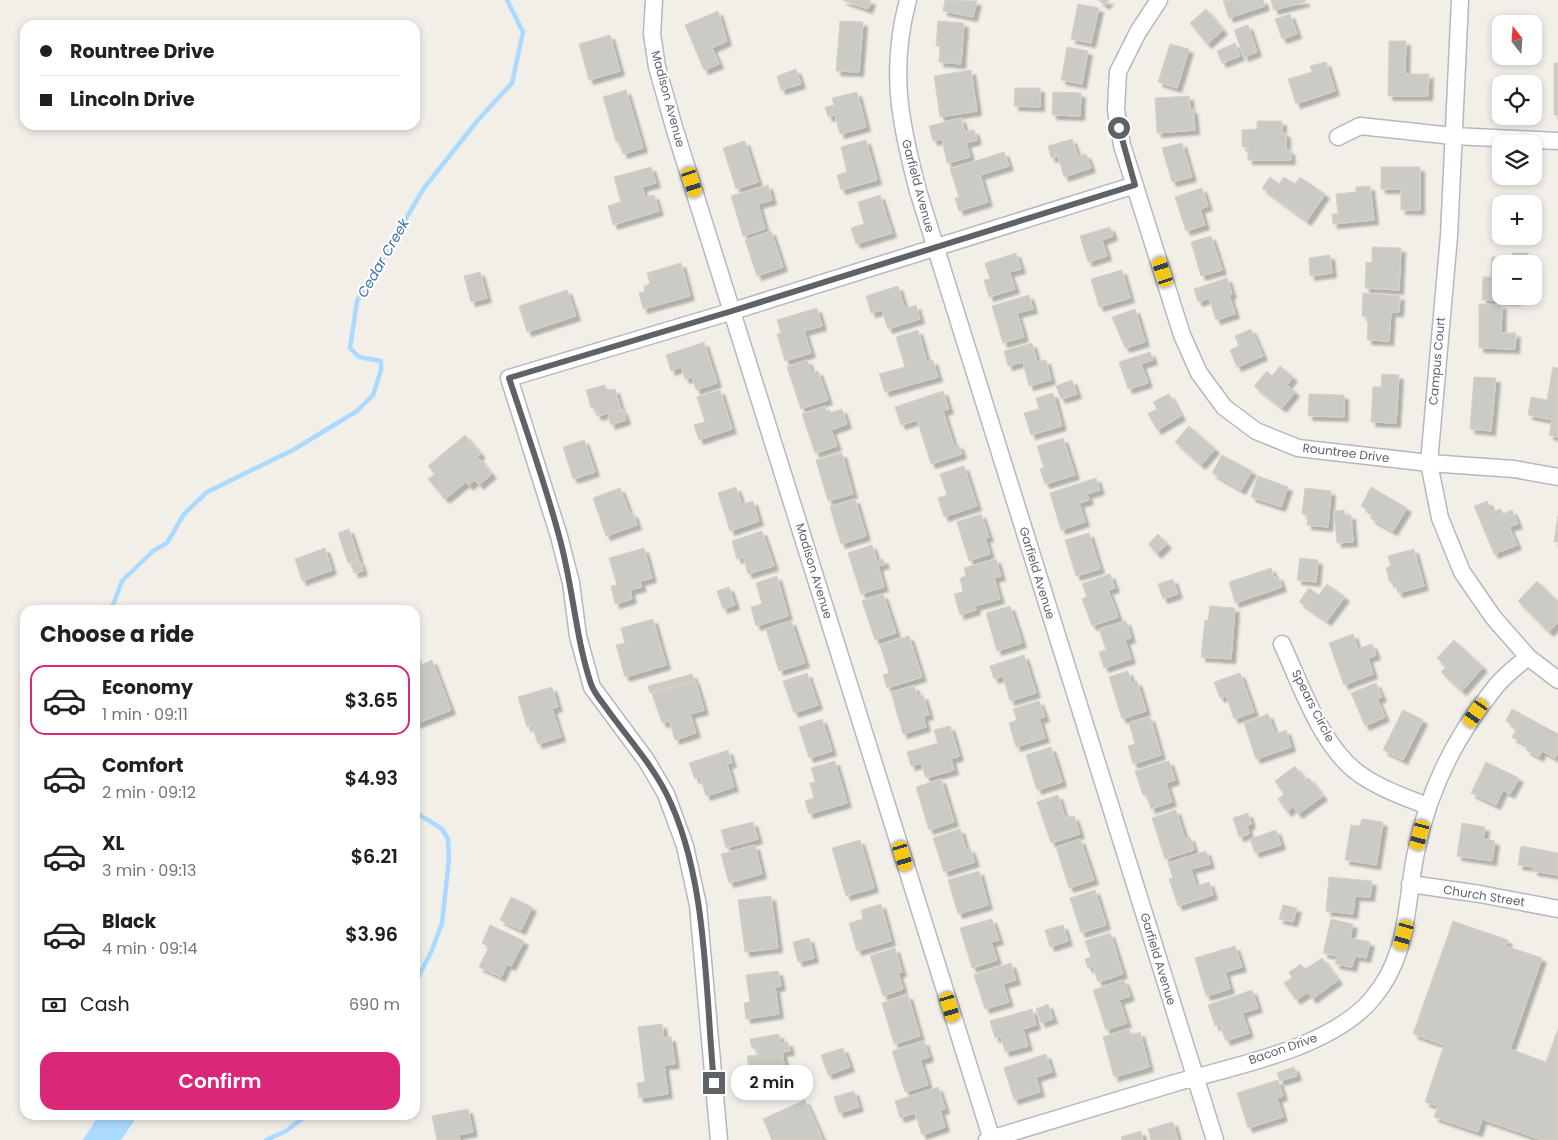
<!DOCTYPE html>
<meta charset="utf-8">
<style>
:root{--surface:#fff;--page:#f2f2f2;--text:#202124;--muted:#757577;--line:#e0e0e0;--accent:#db2777}
body{margin:0;font-family:Poppins,sans-serif;background:var(--page);color:var(--text);height:100vh;display:flex;flex-direction:column;font-size:19px;white-space:nowrap}
*{box-sizing:border-box;margin:0}
p{font-size:16px;color:var(--muted)}
.icon{flex:none;width:28px;height:28px;fill:none;stroke:currentColor;stroke-width:2;stroke-linecap:round;stroke-linejoin:round}
.map{position:relative;flex:1;overflow:hidden}
.sheet{position:absolute;left:20px;top:605px;width:400px;height:515px;display:flex;flex-direction:column;background:var(--surface);border-radius:15px;box-shadow:0 2px 8px #0003}
.sheet>*{flex:none}
.hud{position:absolute;left:20px;top:20px;width:400px;height:110px;border-radius:15px;box-shadow:0 2px 8px #0003;display:grid;align-content:center;height:110px;padding:0 20px;background:var(--surface)}
.needle{width:32px;rotate:343deg}
.buttons{position:absolute;left:1492px;top:15px;display:grid;gap:10px}
.buttons a{display:grid;place-items:center;width:50px;height:50px;border-radius:10px;background:var(--surface);box-shadow:0 2px 8px #0003;font-size:25px}
.end{position:absolute;width:22px;height:22px;margin:-11px;border:6px solid #5f6368;background:#fff;box-shadow:0 0 0 2px #fff}
.from{border-radius:50%}
.bubble{position:absolute;height:35px;border-radius:15px;background:var(--surface);box-shadow:0 2px 8px #0003;font-size:16px;font-weight:600;line-height:35px;text-align:center}
.car{position:absolute;width:15px;height:30px;margin:-15px -8px;border-radius:6px;box-shadow:0 0 4px 1px #0007;background:linear-gradient(#f5c518 24%,#345 0 40%,#f5c518 0 76%,#345 0 86%,#f5c518 0)}
.hud b{display:flex;align-items:center;gap:18px;height:48px;font-size:19px}
.hud b+b{border-top:1px solid var(--line)}
.hud i{width:12px;height:12px;background:var(--text)}
ul{padding:0;list-style:none}
li{display:flex;align-items:center;gap:15px;height:70px;margin:0 10px 8px;padding:0 10px;border:2px solid transparent;border-radius:15px}
li div{flex:1}
li b{display:block;font-size:19px}
li em{font-style:normal;font-weight:600}
li.current{border-color:var(--accent)}
li>.icon{width:45px;height:45px;stroke-width:1.5}
h2{padding:0 20px;font-size:22px;line-height:60px}
.pay{display:flex;align-items:center;gap:12px;height:55px;padding:0 20px;font-size:19px}
.pay p{margin-inline-start:auto}
.cta{display:flex;gap:10px;margin-top:auto;padding:10px 20px}
.cta a{flex:1;height:58px;border-radius:15px;background:var(--accent);color:#fff;font-size:20px;font-weight:600;line-height:58px;text-align:center}
.map>svg:first-child{display:block}
.water{fill:#aadaff}
.lines{fill:none;stroke-linecap:round;stroke-linejoin:round}
.stream{stroke:#aadaff;stroke-width:4.5}
.building{fill:#cccac5;stroke:#d6d1c6;filter:url(#shadow)}
.minor-casing{stroke:#b5b8bc;stroke-width:19}
.minor{stroke:#fff;stroke-width:16}
.route{stroke:#5f6368;stroke-width:6}
.labels{text-anchor:middle;stroke-width:4.5;stroke-linejoin:round;paint-order:stroke}
.street-label{font-size:12px;fill:#5f6368;stroke:#fff}
.water-label{font-size:14px;font-style:italic;fill:#4174aa;stroke:#fff}
</style>
<div class="map">
<svg width="1558" height="1140" viewBox="0 0 1558 1140">
<defs>
<filter id="shadow"><feDropShadow dx="4.5" dy="4.5" stdDeviation="1" flood-color="#0004"/></filter>
</defs>
<rect width="100%" height="100%" fill="#f1efe8"/>
<path class="water" d="M99 1115H138L121 1140H83Z"/>
<g class="lines">
<path class="stream" d="M111 610 122 581 153 551 167 543 184 514 207 492 293 450 357 411 373 395 381 370V361L359 357 350 348 357 301 424 188 478 120 512 83 523 32 507 0
M415 812 442 829 448 839 449 859 442 923 432 950 415 984
M266 1140 286 1131 307 1115"/>
</g>
<path class="building" d="M842 0H871L868 9Z
M945 0 977 1 973 17 943 11Z
M1098 0H1109L1105 5Z
M1223 0H1263L1265 6 1229 18Z
M1271 0H1305V2L1274 10Z
M1078 4 1099 8 1091 43 1071 39Z
M1206 9 1223 30 1207 44 1190 23Z
M718 11 727 41 712 48 719 64 704 70 685 25Z
M1290 14 1297 34 1282 39 1275 19Z
M840 21 863 22 859 72 836 71Z
M938 21 964 23 961 64 939 62 940 46H936Z
M1248 25 1257 52 1244 57 1234 30Z
M610 35 620 71 589 80 579 44Z
M1389 41H1406L1405 74H1429L1428 96H1388Z
M1235 43 1240 56 1222 63 1217 51Z
M1170 44 1189 49 1177 88 1158 82Z
M1067 47 1088 51 1082 84 1061 80Z
M1326 62 1335 91 1296 104 1288 79 1312 72 1310 66Z
M1554 63H1558V115H1554Z
M796 69 801 84 781 90 777 76Z
M971 70 977 111 940 117 934 76Z
M1015 88H1040V107L1014 106Z
M626 90 643 148 623 154 619 142H616L603 97Z
M857 92 866 127 840 134 835 115 828 117 825 107 834 105 832 98Z
M1053 92 1081 93 1080 116 1052 115Z
M1189 96 1190 110 1193 109 1195 130 1157 133 1155 98Z
M961 118 965 132 974 130 977 140 966 143 970 157 947 163 942 139 933 141 929 126Z
M1257 121H1282V133H1286V150H1290L1291 160H1248V147H1242V130L1257 129Z
M1072 139 1078 156 1086 154 1091 168 1064 177 1058 156 1051 158 1048 146Z
M866 140 877 180 841 190 837 175 847 172 841 147Z
M745 141 758 182 736 189 723 148Z
M1182 143 1192 177 1172 182 1162 148Z
M1004 152 1009 166 980 175 988 202 959 211 955 198 959 197 950 169Z
M651 167 656 183 642 187 645 197 654 195 659 211 613 225 608 206 621 202 614 177Z
M1381 167H1420V210H1401V189H1381Z
M1270 177 1279 184 1284 177 1295 184 1300 177 1325 194 1307 221 1262 188Z
M768 185 772 200 758 204 765 229 743 236 731 196Z
M1370 186 1374 220 1333 224 1332 214H1338L1336 194 1356 192V187Z
M1202 188 1208 206 1200 209 1205 225 1186 231 1175 197Z
M880 195 892 233 856 244 851 228 864 224 858 202Z
M1110 227 1113 236 1102 240 1107 256 1088 262 1080 236Z
M771 231 783 267 757 276 745 240Z
M1211 236 1222 270 1201 276 1191 242Z
M1372 247 1401 248 1399 290 1365 288 1366 262 1372 263Z
M1016 253 1021 269 1009 272 1015 289 989 297 984 280 990 279 985 263Z
M1512 253H1528V264H1501V296H1516V301L1482 300 1483 277H1491L1492 257 1512 258Z
M1330 255 1332 273 1310 276 1309 258Z
M681 263 690 296 643 309 639 293 645 292 644 286 650 284 647 273Z
M1122 270 1130 298 1099 307 1091 279Z
M480 272 487 298 471 302 464 276Z
M1227 278 1232 294 1229 295 1235 314 1216 320 1209 298 1198 302 1194 289Z
M898 286 905 309 916 305 920 319 888 329 882 310 871 313 866 296Z
M567 290 576 316 527 332 519 306Z
M1363 293 1400 296 1399 312H1391L1389 341 1367 340 1368 317 1362 316Z
M1029 295 1033 309 1017 313 1024 337 1003 343 992 306Z
M1479 304 1502 305 1501 333H1516L1515 349 1479 348Z
M817 308 822 326 804 331 811 353 785 361 777 334 781 333 777 320Z
M1135 309 1145 342 1125 348 1112 317Z
M1251 329 1263 356 1237 367 1230 350 1239 346 1235 336Z
M918 330 927 362 933 360 938 377 885 392 879 374 905 367 896 337Z
M704 342 717 383 696 390 692 377 685 379 681 367 671 371 666 355Z
M1032 343 1037 362 1046 360 1051 380 1029 386 1023 362 1008 366 1004 351Z
M1150 352 1153 360 1141 364 1148 383 1128 389 1119 362Z
M807 360 812 373 818 371 828 400 801 409 787 367Z
M1280 366 1293 377 1287 385 1295 392 1282 408 1254 386 1267 371 1272 376Z
M1553 367 1558 368V437L1549 435 1552 420 1528 415 1531 397 1547 400Z
M1382 374 1399 375 1396 423 1371 422 1373 387H1381Z
M1474 377 1496 378 1491 431 1470 429Z
M1072 380 1077 394 1061 399 1056 386Z
M605 385 607 391 615 389 621 410 597 416 594 407 591 408 586 390Z
M720 390 732 429 699 440 694 425 705 422 697 397Z
M943 391 949 409 943 411 954 446 958 444 962 454 931 464 917 420 901 425 895 407Z
M1053 393 1062 426 1031 435 1024 413 1039 409 1036 398Z
M1169 394 1181 416 1157 430 1148 414 1157 409 1153 402Z
M1309 394 1344 395V417L1308 416Z
M825 406 827 414 842 409 847 424 831 430 837 446 815 453 802 414Z
M623 410 626 420 611 425 608 416Z
M1189 426 1215 449 1201 465 1175 442Z
M465 435 481 454 477 456 492 474 479 485 475 480 469 486 466 482 445 499 428 479 435 474 428 466Z
M1063 438 1075 475 1045 484 1040 469 1044 468 1037 446Z
M584 440 595 472 573 479 563 447Z
M842 453 853 494 828 501 816 460Z
M1222 455 1252 471 1241 490 1212 473Z
M964 466 977 506 944 517 938 498 947 495 940 474Z
M1258 476 1288 487 1281 507 1251 497Z
M1096 478 1100 490 1087 494 1089 500 1079 503 1085 522 1061 530 1050 493Z
M736 487 742 504 753 501 759 521 730 531 718 493Z
M1371 487 1407 508 1393 531 1370 518 1373 513 1361 506Z
M620 488 630 514 633 513 637 525 606 536 593 498Z
M1305 488 1331 491 1328 527 1307 525 1308 515 1302 514Z
M855 499 866 536 841 544 830 507Z
M1487 501 1492 512 1501 509 1503 514 1512 510 1518 524 1509 527 1517 545 1494 554 1474 506Z
M1344 510 1345 516 1351 515 1353 542 1337 543 1334 511Z
M981 514 989 537 985 538 990 554 969 561 957 522Z
M1558 516V542H1554Z
M349 529 359 559 348 563 338 533Z
M762 531 774 566 748 574 743 557 737 559 732 541Z
M1089 533 1100 569 1076 576 1065 540Z
M1158 534 1167 544 1157 554 1148 544Z
M872 545 877 561 883 559 885 564 878 566 884 587 861 594 848 553Z
M325 548 332 570 302 581 295 559Z
M644 548 652 578 640 581 642 587 630 590 632 599 615 604 611 586 617 585 609 558Z
M1414 549 1424 586 1398 593 1395 582 1390 583 1386 568 1391 566 1388 556Z
M1300 558 1318 560 1316 582 1297 580Z
M996 559 1001 576 994 578 1000 599 975 606 976 610 960 615 954 594 963 592 960 578 966 576 964 568Z
M360 561 363 571 354 573 351 563Z
M1271 568 1274 577 1278 576 1282 587 1235 603 1229 582Z
M1110 574 1115 588 1108 590 1118 617 1092 626 1082 599 1087 597 1082 584Z
M777 576 788 616 756 626 751 607 762 604 756 583Z
M1173 579 1178 594 1163 599 1158 584Z
M1537 581 1558 602V623L1549 632 1518 601Z
M1327 584 1345 597 1327 621 1299 602 1309 588 1319 595Z
M729 587 735 605 723 609 717 591Z
M883 594 896 633 875 640 862 601Z
M1010 606 1022 643 997 651 986 613Z
M1210 606 1235 608 1231 659 1201 657 1205 620 1208 621Z
M653 619 666 665 625 677 616 645 625 643 621 628Z
M791 621 805 663 779 671 766 629Z
M1126 621 1131 638 1125 640 1131 659 1104 668 1099 652 1106 650 1099 629Z
M1353 634 1358 649 1372 644 1376 655 1368 658 1373 674 1344 685 1329 643Z
M909 636 922 677 887 688 883 675 889 673 880 645Z
M1454 640 1483 667 1462 691 1441 672 1446 667 1437 658Z
M1024 655 1036 693 1010 701 1003 676 994 679 990 666Z
M415 656 419 666 432 660 451 710 415 724Z
M1128 671 1132 683 1137 681 1146 711 1122 719 1109 677Z
M807 673 818 705 794 713 783 681Z
M1240 673 1254 712 1234 719 1226 696 1220 698 1214 682Z
M692 674 694 680 650 693 648 686Z
M695 680 704 710 690 714 696 733 675 740 669 721 662 723 652 694Z
M1376 683 1382 697 1377 699 1385 717 1365 726 1351 693Z
M914 686 918 697 923 695 929 715 923 716 926 727 903 734 891 692Z
M552 687 558 707 552 709 561 737 538 744 532 725 527 727 518 697Z
M1039 701 1045 717 1039 719 1045 738 1016 747 1009 723 1017 720 1013 709Z
M1512 709 1558 734V753L1555 758 1542 751 1539 757 1526 750 1528 746 1512 737 1517 728 1506 721Z
M1403 710 1423 720 1403 760 1383 750Z
M1268 714 1275 734 1286 730 1291 747 1256 759 1244 723Z
M1150 717 1161 755 1133 764 1128 746 1135 744 1129 723Z
M822 719 832 751 809 758 799 727Z
M950 726 959 756 951 759 954 770 926 778 921 763 911 766 907 752 938 743 934 730Z
M1051 747 1062 782 1037 790 1026 755Z
M728 750 732 763 727 764 734 787 706 796 700 777 695 779 689 763Z
M835 761 847 803 809 814 805 801 814 798 810 783 815 782 811 768Z
M1169 761 1175 780 1166 783 1172 802 1151 809 1146 794 1143 795 1135 771Z
M1486 762 1519 778 1510 794 1503 790 1496 805 1471 793Z
M1295 766 1305 780 1309 778 1323 796 1298 814 1293 807 1287 812 1278 799 1284 794 1275 781Z
M941 779 954 822 929 830 916 787Z
M1058 795 1065 818 1074 816 1080 834 1051 843 1037 802Z
M1176 810 1185 839 1190 837 1194 850 1165 859 1152 818Z
M1248 813 1251 824 1247 826 1249 834 1239 837 1233 818Z
M1362 819 1383 822 1376 865 1345 860 1351 825 1360 826Z
M753 822 758 839 726 848 721 830Z
M1462 823 1485 827 1483 839 1495 841 1492 861 1457 856Z
M960 829 966 849 970 848 975 862 944 872 933 838Z
M1276 830 1281 845 1255 853 1250 839Z
M1080 839 1094 880 1069 888 1056 847Z
M860 840 874 888 846 896 832 848Z
M755 845 762 874 729 883 721 854Z
M1521 846 1558 853V875L1533 871 1534 867 1518 865Z
M1206 851 1210 864 1191 869 1196 886 1209 882 1213 895 1178 906 1169 879 1173 878 1168 863Z
M979 871 988 905 958 914 948 880Z
M1329 877 1372 881 1370 897 1355 896 1353 914 1326 911Z
M1095 890 1106 925 1081 933 1070 898Z
M771 896 778 948 745 952 738 900Z
M511 897 532 907 521 930 500 920Z
M881 904 891 941 857 951 849 923 863 919 861 910Z
M1283 905 1297 908 1293 922 1279 919Z
M992 919 999 940 991 942 997 960 972 968 960 928Z
M1331 919 1353 924 1350 938 1370 942 1366 958 1355 956 1352 967 1335 964 1337 956 1323 953Z
M1453 921 1508 940 1506 946 1542 958 1510 1049 1546 1062 1558 1029V1140H1542L1482 1119 1478 1132 1434 1117 1438 1106 1425 1102 1444 1045 1413 1034Z
M490 925 524 941 511 966 507 964 501 977 479 967 489 947 482 943Z
M1063 925 1068 941 1050 947 1045 930Z
M1110 933 1123 974 1098 982 1093 967 1088 968 1085 959 1091 957 1085 941Z
M809 938 814 958 798 962 793 942Z
M1235 946 1242 967 1225 972 1230 989 1206 996 1195 958Z
M895 948 902 972 898 973 903 989 883 996 870 956Z
M1322 958 1338 980 1312 999 1308 992 1296 1000 1284 983 1292 978 1289 972 1301 964 1305 969Z
M1011 963 1016 980 1003 984 1009 1002 985 1009 974 975Z
M778 971 781 986 775 987 779 1014 746 1019 744 1003 750 1002 746 975Z
M1124 980 1130 996 1119 1000 1127 1023 1106 1030 1093 990Z
M1252 990 1258 1008 1242 1013 1249 1033 1226 1041 1220 1025 1215 1026 1208 1005Z
M908 995 920 1036 894 1044 882 1003Z
M1048 1004 1053 1019 1041 1023 1036 1009Z
M1032 1009 1036 1025 1023 1029 1028 1046 1005 1052 1001 1036 995 1038 990 1021Z
M662 1024 664 1038 671 1037 675 1064 664 1065 668 1094 639 1098 637 1083 645 1082 638 1027Z
M1129 1029 1131 1035 1140 1032 1149 1067 1114 1077 1103 1037Z
M779 1034 780 1043 788 1042 790 1051 782 1052 785 1069 750 1074 747 1056 758 1055 757 1047 752 1048 750 1039Z
M924 1041 929 1057 920 1060 928 1085 905 1092 892 1051Z
M843 1048 850 1067 828 1075 821 1055Z
M1046 1054 1052 1072 1036 1077 1040 1092 1014 1100 1004 1068Z
M1294 1067 1297 1076 1280 1081 1277 1073Z
M1278 1080 1283 1096 1277 1098 1283 1117 1248 1128 1237 1093Z
M938 1087 945 1109 940 1110 945 1127 922 1135 915 1113 900 1118 895 1101Z
M854 1091 859 1107 839 1113 834 1097Z
M805 1100 823 1140H772L763 1119Z
M468 1109 473 1132 458 1135 460 1140H437L432 1116Z
M1173 1122 1178 1140H1151L1148 1129Z
M1141 1131 1143 1140H1122L1121 1137Z"/>
<g class="lines">
<defs>
<path id="minor" d="M654 0 652 34 657 67 674 127 992 1140
M908 0C889 70 900 123 918 191L1215 1140
M1159 0 1138 32 1118 72 1116 110 1122 145 1182 335 1199 373 1224 407 1256 431 1298 448 1429 463 1514 469 1558 477
M1460 0 1449 236 1429 463 1440 518 1462 572 1493 617 1528 657 1558 680
M1338 137 1360 126 1453 136 1558 141
M1282 644C1301 685 1322 749 1361 775 1381 789 1405 797 1427 806
M1410 884 1480 894 1558 909
M719 1140 698 905 685 846 666 794 646 760 592 687 578 636 571 583 559 536 509 378 733 311 1135 185
M987 1140C1049 1121 1112 1102 1175 1083 1235 1066 1331 1048 1372 999 1410 955 1405 905 1416 852 1428 792 1455 737 1493 690 1502 677 1516 667 1528 657"/>
</defs>
<use href="#minor" class="minor-casing"/>
<use href="#minor" class="minor"/>
</g>
<g class="lines">
<path class="route" d="M714 1083C705 991 708 876 666 793 650 762 627 737 607 709 602 702 594 693 591 684 575 636 573 585 559 536 545 483 526 430 509 378L732 311 1135 185 1119 128"/>
</g>
<g class="labels">
<g class="street-label">
<text transform="translate(668 99) rotate(75)" y="4">Madison Avenue</text>
<text transform="translate(918 186) rotate(75)" y="4">Garfield Avenue</text>
<text transform="translate(1437 361) rotate(-85)" y="4">Campus Court</text>
<text transform="translate(1346 453) rotate(7)" y="4">Rountree Drive</text>
<text transform="translate(814 571) rotate(73)" y="4">Madison Avenue</text>
<text transform="translate(1037 573) rotate(73)" y="4">Garfield Avenue</text>
<text transform="translate(1313 706) rotate(63)" y="4">Spears Circle</text>
<text transform="translate(1484 896) rotate(9)" y="4">Church Street</text>
<text transform="translate(1158 959) rotate(73)" y="4">Garfield Avenue</text>
<text transform="translate(1283 1049) rotate(-19)" y="4">Bacon Drive</text>
</g>
<g class="water-label">
<text transform="translate(383 258) rotate(-60)" y="5">Cedar Creek</text>
</g>
</g>
</svg>
<div class="buttons">
<a><svg class="needle" viewBox="-14 -14 28 28"><path d="M0-13l5 13h-10z" fill="#e53935"/><path d="M0 13l5-13h-10z" fill="#757577"/></svg></a>
<a><svg class="icon" aria-label="locate" viewBox="0 0 24 24"><circle cx="12" cy="12" r="6"/><path d="M12 2v4M12 18v4M2 12h4M18 12h4"/></svg></a>
<a><svg class="icon" aria-label="layers" viewBox="0 0 24 24"><path d="M12 4l9 5-9 5-9-5zM3 14l9 5 9-5"/></svg></a>
<a>+</a>
<a>−</a>
</div>
<i class="end from" style="left:1119px;top:128px"></i>
<i class="end" style="left:714px;top:1083px"></i>
<div class="bubble" style="left:731px;top:1065px;width:82px">2 min</div>
<i class="car" style="left:692px;top:182px;rotate:162deg"></i>
<i class="car" style="left:1163px;top:272px;rotate:342deg"></i>
<i class="car" style="left:1476px;top:713px;rotate:215deg"></i>
<i class="car" style="left:1420px;top:835px;rotate:195deg"></i>
<i class="car" style="left:903px;top:856px;rotate:163deg"></i>
<i class="car" style="left:1404px;top:935px;rotate:196deg"></i>
<i class="car" style="left:950px;top:1007px;rotate:163deg"></i>
<div class="hud">
<b><i class="from"></i>Rountree Drive</b>
<b><i></i>Lincoln Drive</b>
</div>
<section class="sheet">
<h2>Choose a ride</h2>
<ul>
<li class="current"><svg class="icon" aria-label="car" viewBox="0 0 24 24"><path d="M5 17H2v-5l4-1 3-4h7l3 4 3 1v5h-3M9 17h6M6 11h13"/><circle cx="7" cy="17" r="2"/><circle cx="17" cy="17" r="2"/></svg><div><b>Economy</b><p>1 min · 09:11</p></div><em>$3.65</em></li>
<li><svg class="icon" aria-label="car" viewBox="0 0 24 24"><path d="M5 17H2v-5l4-1 3-4h7l3 4 3 1v5h-3M9 17h6M6 11h13"/><circle cx="7" cy="17" r="2"/><circle cx="17" cy="17" r="2"/></svg><div><b>Comfort</b><p>2 min · 09:12</p></div><em>$4.93</em></li>
<li><svg class="icon" aria-label="car" viewBox="0 0 24 24"><path d="M5 17H2v-5l4-1 3-4h7l3 4 3 1v5h-3M9 17h6M6 11h13"/><circle cx="7" cy="17" r="2"/><circle cx="17" cy="17" r="2"/></svg><div><b>XL</b><p>3 min · 09:13</p></div><em>$6.21</em></li>
<li><svg class="icon" aria-label="car" viewBox="0 0 24 24"><path d="M5 17H2v-5l4-1 3-4h7l3 4 3 1v5h-3M9 17h6M6 11h13"/><circle cx="7" cy="17" r="2"/><circle cx="17" cy="17" r="2"/></svg><div><b>Black</b><p>4 min · 09:14</p></div><em>$3.96</em></li>
</ul>
<div class="pay"><svg class="icon" aria-label="cash" viewBox="0 0 24 24"><path d="M3 7h18v10H3z"/><circle cx="12" cy="12" r="2"/></svg>Cash<p>690 m</p></div>
<div class="cta"><a>Confirm</a></div>
</section>
</div>
